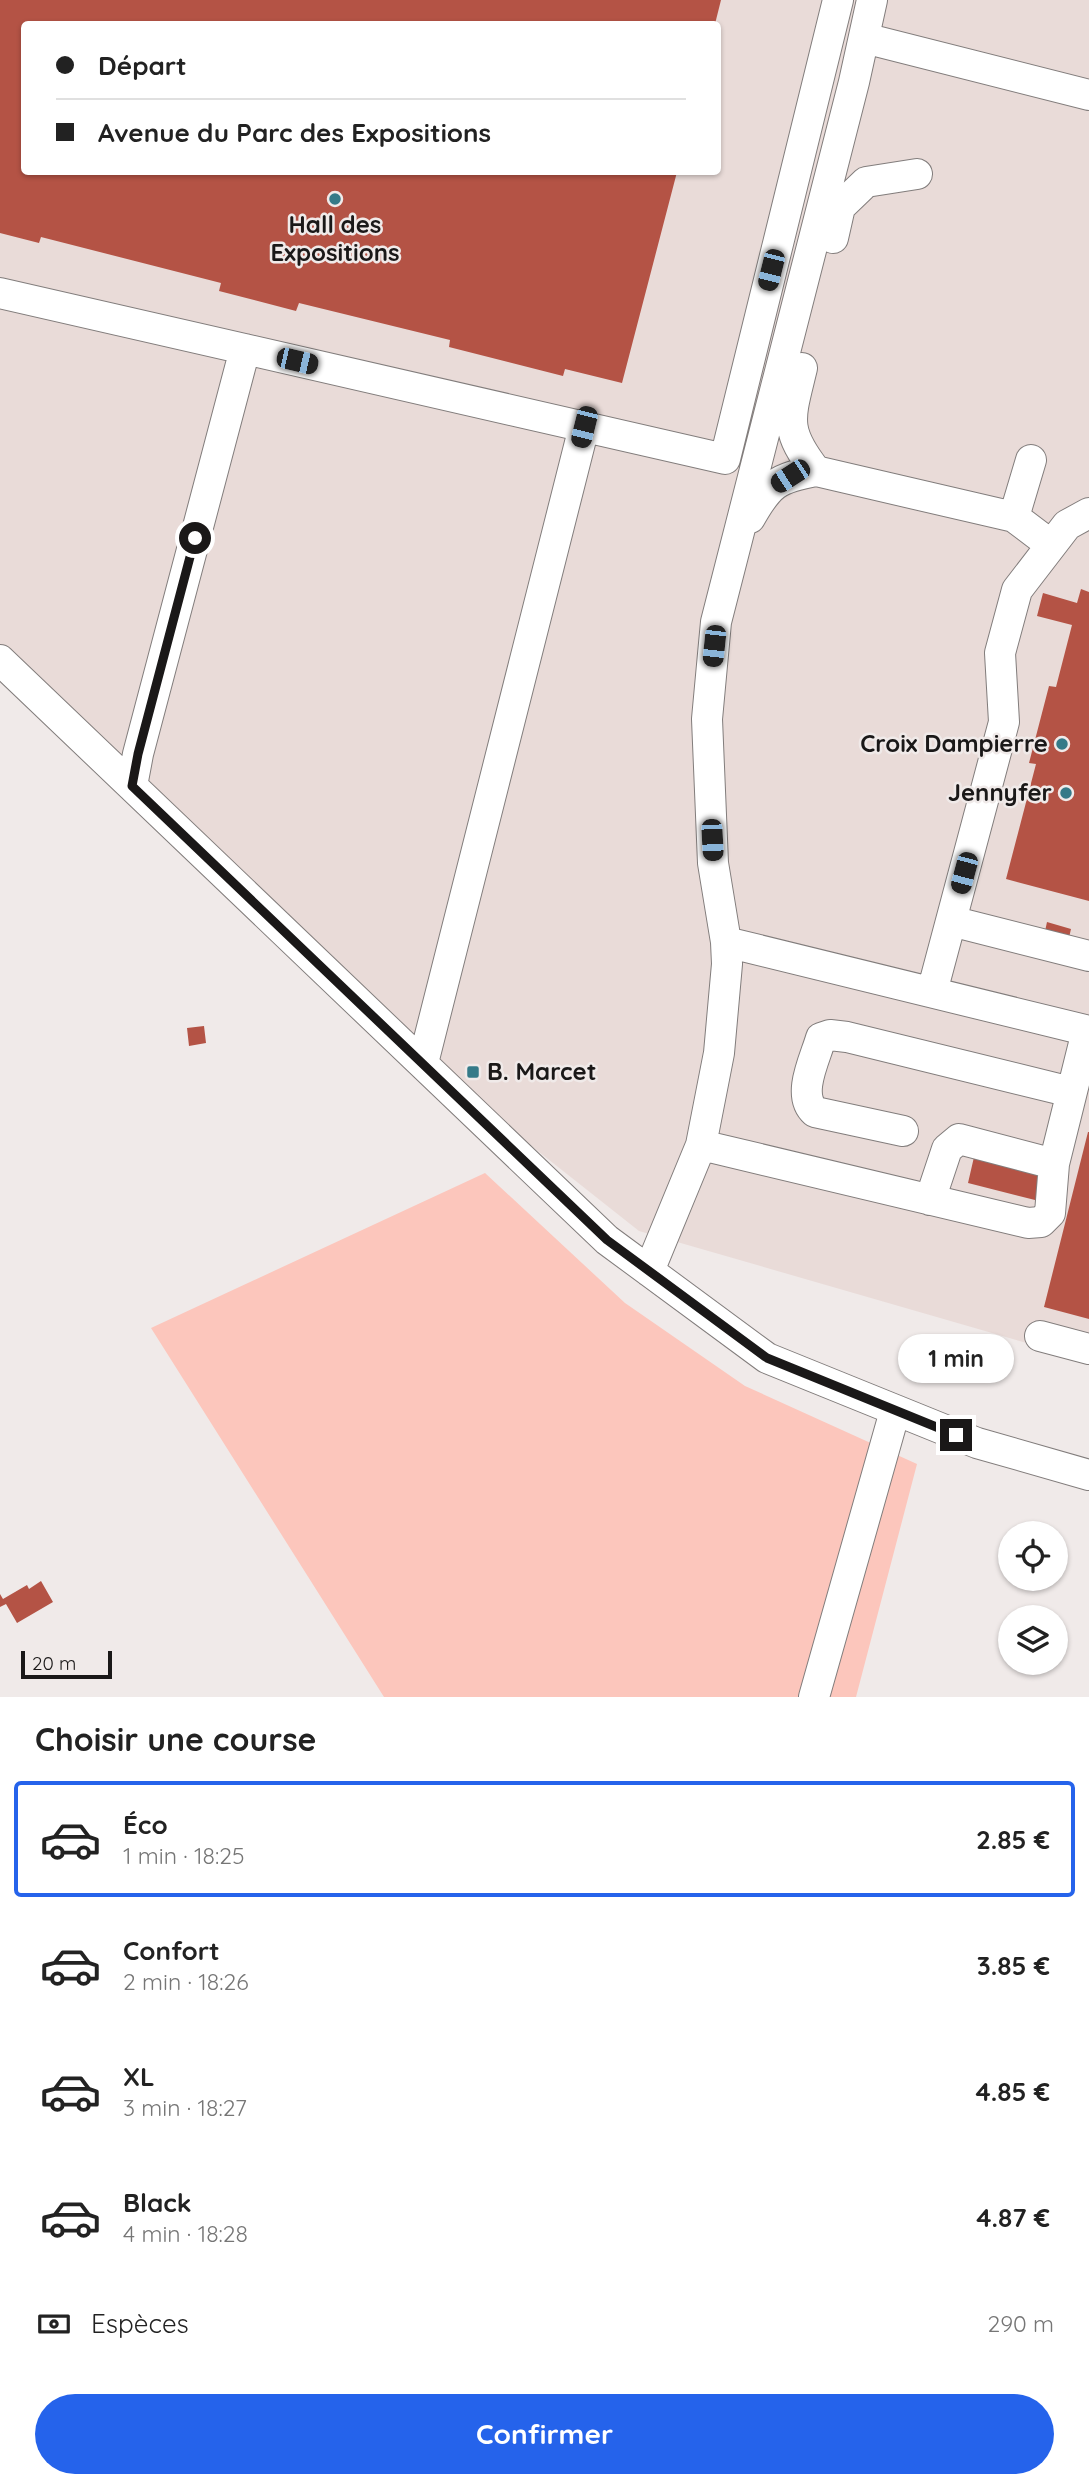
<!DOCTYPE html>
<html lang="fr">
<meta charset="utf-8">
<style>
:root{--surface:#fff;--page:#f2f2f2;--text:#222;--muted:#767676;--line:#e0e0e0;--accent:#2563eb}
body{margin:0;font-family:Quicksand,sans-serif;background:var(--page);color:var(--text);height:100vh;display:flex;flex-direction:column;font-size:26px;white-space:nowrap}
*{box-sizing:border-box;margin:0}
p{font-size:23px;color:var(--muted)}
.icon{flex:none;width:38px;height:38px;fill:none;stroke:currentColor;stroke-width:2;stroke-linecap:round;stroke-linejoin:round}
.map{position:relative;height:1697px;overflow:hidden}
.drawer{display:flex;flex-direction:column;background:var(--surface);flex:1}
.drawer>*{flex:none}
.guide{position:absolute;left:21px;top:21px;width:700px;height:154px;border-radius:7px;box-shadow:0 2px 5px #0004;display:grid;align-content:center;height:154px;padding:0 35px;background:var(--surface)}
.fabs{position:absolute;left:998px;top:1521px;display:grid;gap:14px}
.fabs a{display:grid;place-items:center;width:70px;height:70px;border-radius:50%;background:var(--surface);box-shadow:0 2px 5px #0004;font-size:35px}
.scale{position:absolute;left:21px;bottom:18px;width:91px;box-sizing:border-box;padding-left:7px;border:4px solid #1a1818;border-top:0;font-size:19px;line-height:24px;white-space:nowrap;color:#1a1818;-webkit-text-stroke:5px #f0eae9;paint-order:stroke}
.end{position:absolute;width:32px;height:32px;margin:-16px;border:9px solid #1a1818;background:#fff;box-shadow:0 0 0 4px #fff}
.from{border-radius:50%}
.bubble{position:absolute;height:49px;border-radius:24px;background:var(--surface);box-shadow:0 2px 5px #0004;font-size:23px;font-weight:700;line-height:49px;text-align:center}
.car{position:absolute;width:21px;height:42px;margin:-21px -10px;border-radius:9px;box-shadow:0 0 5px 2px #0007;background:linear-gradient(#222 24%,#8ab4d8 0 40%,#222 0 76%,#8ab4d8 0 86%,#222 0)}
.guide b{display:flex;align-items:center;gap:24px;height:66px;font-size:26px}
.guide b+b{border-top:2px solid var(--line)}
.guide i{width:18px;height:18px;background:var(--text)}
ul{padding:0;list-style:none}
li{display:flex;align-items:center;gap:21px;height:116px;margin:0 14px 10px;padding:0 21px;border:4px solid transparent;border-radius:7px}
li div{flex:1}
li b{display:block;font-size:26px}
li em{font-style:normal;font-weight:700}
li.selected{border-color:var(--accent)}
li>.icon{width:63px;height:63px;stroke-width:1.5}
h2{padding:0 35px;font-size:32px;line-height:84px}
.pay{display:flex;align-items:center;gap:18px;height:77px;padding:0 35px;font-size:26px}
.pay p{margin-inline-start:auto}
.primary-button{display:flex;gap:14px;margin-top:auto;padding:14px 35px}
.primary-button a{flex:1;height:80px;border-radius:42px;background:var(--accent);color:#fff;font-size:28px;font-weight:700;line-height:80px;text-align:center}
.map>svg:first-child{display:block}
.built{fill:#e9dbd8;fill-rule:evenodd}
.pitch{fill:#fcc6bc}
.building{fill:#b45345}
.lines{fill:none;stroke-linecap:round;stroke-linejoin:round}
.minor-casing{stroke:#827d7c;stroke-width:32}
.minor{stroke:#fff;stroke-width:30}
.route{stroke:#1a1818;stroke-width:9}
.poi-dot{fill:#357a88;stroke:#f0eae9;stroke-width:2.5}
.labels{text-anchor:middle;stroke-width:5;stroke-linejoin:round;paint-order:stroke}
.poi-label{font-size:24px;font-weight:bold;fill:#1a1818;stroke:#f0eae9;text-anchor:end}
</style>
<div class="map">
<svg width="1089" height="1697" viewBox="0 0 1089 1697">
<rect width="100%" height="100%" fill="#f0eae9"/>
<path class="built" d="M0 0H1089V1361L639 1231 510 1129 0 652ZM24 24H718V172H24Z"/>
<path class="pitch" d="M485 1173 625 1303 745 1386 917 1464 856 1697H384L151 1328Z"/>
<path class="building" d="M0 0H721L715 24H24V172H677L622 383 565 369 563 376 449 347 450 340 299 303 296 311 219 291 221 283 41 237 39 243 0 233Z
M1081 589 1089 592V901L1006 879 1036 764 1029 763 1049 686 1056 687 1072 625 1037 616 1043 593 1077 603Z
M1047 922 1071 929 1068 942 1044 936Z
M204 1026 206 1043 189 1046 187 1028Z
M1088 1132H1089V1319L1044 1307Z
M974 1157 1045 1175 1039 1201 968 1183Z
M41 1581 53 1602 17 1623 6 1604 0 1607V1594L3 1599 27 1585 29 1589Z"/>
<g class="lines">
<defs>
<path id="minor" d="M864 38 1089 95
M833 238 840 207 866 182 917 174
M0 293 725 459 838 0
M802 368C790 418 783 429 816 471
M1014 517 1031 460
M750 518C769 484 777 478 816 471L1014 517 1051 545
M0 660 607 1240 767 1358 977 1443 1089 1475
M132 786 138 754 245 349
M951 921 1089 956
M726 942 1089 1031
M932 992 1004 722 1000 653 1017 590 1067 525 1089 513
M423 1063 584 427
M903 1131 815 1112C796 1095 815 1059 821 1038L830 1035 847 1037 1071 1092
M701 1145 1028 1223 1041 1222 1050 1213 1054 1164 1087 1031
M930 1200 947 1149 959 1139 1054 1164
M649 1271 701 1145 719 1053 727 964 726 942 713 863 707 719 716 622 854 82 872 0
M1040 1336 1089 1349
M814 1697 895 1411"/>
</defs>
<use href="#minor" class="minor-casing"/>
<use href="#minor" class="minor"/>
</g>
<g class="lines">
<path class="route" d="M195 538 138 754 132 786 607 1240 767 1358 956 1435"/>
</g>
<g class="poi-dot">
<circle cx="335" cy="199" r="7"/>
<circle cx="1062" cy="744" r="7"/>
<circle cx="1066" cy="793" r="7"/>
<rect x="466" y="1065" width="14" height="14" rx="3.5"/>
</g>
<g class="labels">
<g class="poi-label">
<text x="335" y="233" text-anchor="middle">Hall des<tspan x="335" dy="28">Expositions</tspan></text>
<text x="1048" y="752">Croix Dampierre</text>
<text x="1052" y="801">Jennyfer</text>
<text x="487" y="1080" text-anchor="start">B. Marcet</text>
</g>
</g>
</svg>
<div class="fabs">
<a><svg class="icon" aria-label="locate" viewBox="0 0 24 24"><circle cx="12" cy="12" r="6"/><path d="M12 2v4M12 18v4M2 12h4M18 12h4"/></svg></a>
<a><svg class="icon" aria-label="layers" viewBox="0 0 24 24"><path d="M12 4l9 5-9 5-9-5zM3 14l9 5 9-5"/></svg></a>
</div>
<div class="scale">20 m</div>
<i class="end from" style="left:195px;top:538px"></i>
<i class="end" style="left:956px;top:1435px"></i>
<div class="bubble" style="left:898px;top:1334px;width:116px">1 min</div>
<i class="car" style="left:771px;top:270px;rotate:194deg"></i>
<i class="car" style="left:297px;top:361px;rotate:103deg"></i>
<i class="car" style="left:584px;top:427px;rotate:194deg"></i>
<i class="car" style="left:790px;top:476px;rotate:237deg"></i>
<i class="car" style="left:714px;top:646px;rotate:186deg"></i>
<i class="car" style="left:712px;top:840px;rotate:177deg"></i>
<i class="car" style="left:964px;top:873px;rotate:195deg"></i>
<div class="guide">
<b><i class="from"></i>Départ</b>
<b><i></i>Avenue du Parc des Expositions</b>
</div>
</div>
<section class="drawer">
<h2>Choisir une course</h2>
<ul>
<li class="selected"><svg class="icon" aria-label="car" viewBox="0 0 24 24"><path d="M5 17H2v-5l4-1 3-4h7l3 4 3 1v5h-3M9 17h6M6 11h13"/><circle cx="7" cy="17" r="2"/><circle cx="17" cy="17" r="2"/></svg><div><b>Éco</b><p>1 min · 18:25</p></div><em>2.85 €</em></li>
<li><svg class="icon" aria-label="car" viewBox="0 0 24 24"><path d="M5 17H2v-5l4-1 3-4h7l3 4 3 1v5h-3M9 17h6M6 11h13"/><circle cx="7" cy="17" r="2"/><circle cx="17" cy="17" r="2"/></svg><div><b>Confort</b><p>2 min · 18:26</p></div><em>3.85 €</em></li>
<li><svg class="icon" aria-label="car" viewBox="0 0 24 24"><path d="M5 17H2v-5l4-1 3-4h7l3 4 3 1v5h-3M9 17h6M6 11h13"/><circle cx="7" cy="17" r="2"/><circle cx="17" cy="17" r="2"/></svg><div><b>XL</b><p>3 min · 18:27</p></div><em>4.85 €</em></li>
<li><svg class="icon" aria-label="car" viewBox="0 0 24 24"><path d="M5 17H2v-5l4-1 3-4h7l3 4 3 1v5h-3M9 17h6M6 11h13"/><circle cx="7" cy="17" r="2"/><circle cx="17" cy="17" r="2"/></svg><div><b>Black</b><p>4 min · 18:28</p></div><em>4.87 €</em></li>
</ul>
<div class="pay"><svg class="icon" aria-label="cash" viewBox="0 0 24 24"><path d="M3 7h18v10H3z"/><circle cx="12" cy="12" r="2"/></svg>Espèces<p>290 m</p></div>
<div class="primary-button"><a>Confirmer</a></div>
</section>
